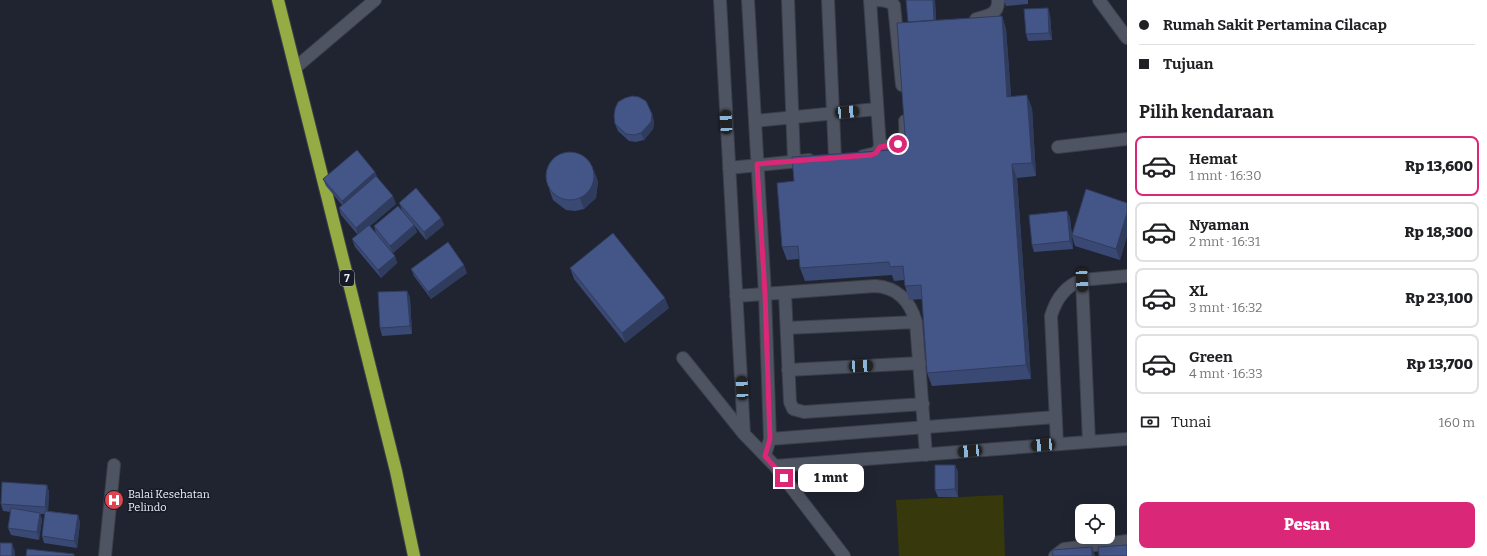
<!DOCTYPE html>
<html lang="id">
<meta charset="utf-8">
<style>
:root{--surface:#fff;--page:#f2f2f2;--text:#202124;--muted:#757577;--line:#e0e0e0;--accent:#db2777}
body{margin:0;font-family:Bitter,serif;background:var(--page);color:var(--text);height:100vh;display:flex;flex-direction:column;font-size:15px;white-space:nowrap}
*{box-sizing:border-box;margin:0}
p{font-size:13px;color:var(--muted)}
.icon{flex:none;width:22px;height:22px;fill:none;stroke:currentColor;stroke-width:2;stroke-linecap:round;stroke-linejoin:round}
.map{position:relative;flex:1;overflow:hidden}
.sheet{display:flex;flex-direction:column;background:var(--surface);width:360px}
.sheet>*{flex:none}
.top-card{display:grid;align-content:center;height:88px;padding:0 12px;background:var(--surface)}
.buttons{position:absolute;left:1075px;top:504px;display:grid;gap:8px}
.buttons a{display:grid;place-items:center;width:40px;height:40px;border-radius:8px;background:var(--surface);box-shadow:0 4px 16px #0002;font-size:20px}
.end{position:absolute;width:18px;height:18px;margin:-9px;border:5px solid #db2777;background:#fff;box-shadow:0 0 0 2px #fff}
.from{border-radius:50%}
.bubble{position:absolute;height:28px;border-radius:8px;background:var(--surface);box-shadow:0 4px 16px #0002;font-size:13px;font-weight:800;line-height:28px;text-align:center}
.car{position:absolute;width:12px;height:24px;margin:-12px -6px;border-radius:5px;box-shadow:0 0 3px 1px #0007;background:linear-gradient(#222 24%,#8ab4d8 0 40%,#222 0 76%,#8ab4d8 0 86%,#222 0)}
.top-card b{display:flex;align-items:center;gap:14px;height:38px;font-size:15px}
.top-card b+b{border-top:1px solid var(--line)}
.top-card i{width:10px;height:10px;background:var(--text)}
ul{padding:0;list-style:none}
li{display:flex;align-items:center;gap:12px;height:60px;margin:0 8px 6px;padding:0 4px;border:2px solid var(--line);border-radius:8px}
li div{flex:1}
li b{display:block;font-size:15px}
li em{font-style:normal;font-weight:800}
li.selected{border-color:var(--accent)}
li>.icon{width:36px;height:36px;stroke-width:1.5}
h2{padding:0 12px;font-size:18px;line-height:48px}
.pay{display:flex;align-items:center;gap:10px;height:44px;padding:0 12px;font-size:15px}
.pay p{margin-inline-start:auto}
.button{display:flex;gap:8px;margin-top:auto;padding:8px 12px}
.button a{flex:1;height:46px;border-radius:8px;background:var(--accent);color:#fff;font-size:16px;font-weight:800;line-height:46px;text-align:center}
main{display:flex;flex:1;min-height:0}
.map>svg:first-child{display:block}
.garden{fill:#37390c}
.lines{fill:none;stroke-linecap:round;stroke-linejoin:round}
.minor-casing{stroke:#3b3f4a;stroke-width:14}
.highway-casing{stroke:#3b3f4a;stroke-width:14}
.minor{stroke:#4f5462;stroke-width:12}
.highway{stroke:#94ac43;stroke-width:12}
.wall{fill:#3a4974}
.shaded-wall{fill:#303c5e}
.building{fill:#445587;stroke:#303c5e}
.route{stroke:#db2777;stroke-width:5}
.labels{text-anchor:middle;stroke-width:3;stroke-linejoin:round;paint-order:stroke}
.shield{fill:#161a26;stroke:#adb0ba;stroke-width:1}
.shield-label{font-size:10px;font-weight:bold;fill:#eef1fa}
.poi-label{font-size:11px;fill:#eef1fa;stroke:#161a26;text-anchor:start}
</style>
<main>
<div class="map">
<svg width="1127" height="556" viewBox="0 0 1127 556">
<rect width="100%" height="100%" fill="#1f2430"/>
<path class="garden" d="M1003 495 1005 556H899L896 500Z"/>
<g class="lines">
<defs>
<path id="minor" d="M720 0 744 434
M748 0 765 294 770 439 765 455
M788 0 794 161
M828 0 835 158
M871 0C880 0 888 0 894 5L902 85
M1099 0 1127 38
M976 19C988 16 999 14 998 0
M295 68 375 0
M755 121 877 109
M880 147C901 144 907 146 905 121
M1058 147 1127 139
M863 156 876 153 880 147 870 0
M729 168 809 160
M1082 280 1089 442
M785 293 790 402 793 409 804 412 923 404
M736 296 875 286C897 287 910 301 916 322L926 455
M787 328 916 322
M683 358 744 434 775 466 844 556
M788 370 920 363
M770 439 1056 417
M1057 444 1051 316C1056 299 1065 286 1082 280L1127 276
M775 466 1127 439
M105 556 114 465
M1055 556 1064 549 1127 541"/>
<path id="highway" d="M278 0 396 471 414 556"/>
</defs>
<use href="#minor" class="minor-casing"/>
<use href="#highway" class="highway-casing"/>
<use href="#minor" class="minor"/>
<use href="#highway" class="highway"/>
</g>
<path class="wall" d="M935 0 936 20 1002 16 1006 29 1011 96 1032 108 1036 176 1017 178 1031 379 932 386 927 373 922 299 909 300 905 286 904 280 894 281 892 275 805 281 800 268 799 259 787 260 782 247 794 181 906 149 908 22Z
M1004 0H1028V4L1006 6Z
M1050 15 1052 40 1028 41 1026 34Z
M652 114 654 122 653 129 644 140 636 142 629 141 618 131 615 124Z
M375 172 377 177 396 204 370 226 395 256 397 263 381 278 355 247 352 239 358 235 341 215 339 208 342 205 326 186 323 179Z
M598 181 596 198 584 209 575 211 566 210 553 200 549 189Z
M399 203 441 218 444 225 426 240 414 225 417 232 393 253 376 234 374 226 402 210Z
M1127 203V236L1120 260 1075 246 1072 236 1073 249 1034 252 1032 245 1067 211 1070 218 1072 235Z
M570 268 669 308 625 343 574 279Z
M411 269 467 273 431 299 414 276Z
M407 291 410 298 412 334 382 336 380 328Z
M955 465 958 472V497H938L935 490Z
M47 485 49 492 48 511 78 515 80 523 77 548 44 543 42 536 45 514H40L42 520 39 540 11 535 8 528 11 512 3 511 1 504Z"/>
<path class="shaded-wall" d="M933 0H935L937 33 935 26Z
M1048 8 1050 15 1052 40 1049 33Z
M1002 16 1006 29 1012 110 1007 97Z
M1027 95 1032 108 1036 176 1032 163Z
M652 114 654 122 653 129 644 140 641 133Z
M1012 164 1017 178 1031 379 1026 365Z
M594 170 598 181 596 198 584 209 580 199Z
M375 172 378 179 344 208 342 201Z
M393 196 396 204 358 236 356 228Z
M1067 211 1070 218 1073 249 1070 241Z
M1127 213V236L1120 260 1116 249Z
M441 218 444 225 426 240 424 232Z
M414 225 417 232 393 253 390 246Z
M395 256 397 263 381 278 378 270Z
M464 265 467 273 431 299 428 292Z
M407 291 410 298 412 334 410 326Z
M665 298 669 308 625 343 622 333Z
M955 465 958 472V497L955 489Z
M47 485 49 492 48 515 45 507Z
M40 513 42 520 39 540 37 532Z
M78 515 80 523 77 548 74 541Z
M12 543 15 551V556H12Z
M1092 547 1095 556H1092Z"/>
<path class="building" d="M906 0H933L934 20 908 22Z
M1048 8 1049 33 1026 34 1024 9Z
M1002 16 1007 97 1027 95 1032 163 1012 164 1026 365 927 373 921 285 905 286 903 266 890 267 889 262 800 268 798 246 782 247 777 183 794 181 792 157 906 149 897 23Z
M632 96 639 97 646 101 652 114 651 122 641 133 634 135 626 134 615 124 614 116 615 109 618 102 625 98Z
M357 150 375 172 342 201 323 179Z
M546 176a24 24 0 1 1 48 0a24 24 0 1 1-48 0Z
M376 176 393 196 356 228 339 208Z
M416 188 441 218 424 232 399 203Z
M1086 189 1127 203V213L1116 249 1072 235Z
M398 206 414 225 390 246 374 226Z
M1067 211 1070 241 1032 245 1029 215Z
M369 225 395 256 378 270 352 239Z
M613 233 665 298 622 333 570 268Z
M448 242 464 265 428 292 411 269Z
M407 291 410 326 380 328 378 292Z
M935 465H955V489L935 490Z
M2 482 47 485 45 507 1 504Z
M11 508 40 513 37 532 8 528Z
M45 511 78 515 74 541 42 536Z
M0 543H12V556H0Z
M1127 545V556H1099L1098 547Z
M1092 547V556H1053L1052 550Z
M27 549 74 554V556H26Z"/>
<g class="lines">
<path class="route" d="M784 478 765 456 770 439 765 294 757 164 871 155 876 153 880 147 898 144"/>
</g>
<defs>
<symbol id="hospital-disc" viewBox="-11 -11 22 22"><circle r="9.5" fill="#e0444e" stroke="#161a26"/><path d="M-5-5h3v3.5h4V-5h3V5h-3V1.5h-4V5h-3Z" fill="#fff"/></symbol>
</defs>
<g fill-rule="evenodd">
<use href="#hospital-disc" x="103" y="489" width="22" height="22"/>
</g>
<g class="labels">
<rect class="shield" x="340" y="270" width="14" height="16" rx="3"/>
<g class="shield-label">
<text x="347" y="282">7</text>
</g>
<g class="poi-label">
<text x="128" y="498">Balai Kesehatan<tspan x="128" dy="13">Pelindo</tspan></text>
</g>
</g>
</svg>
<div class="buttons">
<a><svg class="icon" aria-label="locate" viewBox="0 0 24 24"><circle cx="12" cy="12" r="6"/><path d="M12 2v4M12 18v4M2 12h4M18 12h4"/></svg></a>
</div>
<i class="end from" style="left:898px;top:144px"></i>
<i class="end" style="left:784px;top:478px"></i>
<div class="bubble" style="left:798px;top:464px;width:66px">1 mnt</div>
<i class="car" style="left:847px;top:112px;rotate:85deg"></i>
<i class="car" style="left:726px;top:122px;rotate:357deg"></i>
<i class="car" style="left:1082px;top:280px;rotate:177deg"></i>
<i class="car" style="left:861px;top:366px;rotate:87deg"></i>
<i class="car" style="left:742px;top:388px;rotate:357deg"></i>
<i class="car" style="left:1043px;top:445px;rotate:266deg"></i>
<i class="car" style="left:970px;top:451px;rotate:265deg"></i>
</div>
<section class="sheet">
<div class="top-card">
<b><i class="from"></i>Rumah Sakit Pertamina Cilacap</b>
<b><i></i>Tujuan</b>
</div>
<h2>Pilih kendaraan</h2>
<ul>
<li class="selected"><svg class="icon" aria-label="car" viewBox="0 0 24 24"><path d="M5 17H2v-5l4-1 3-4h7l3 4 3 1v5h-3M9 17h6M6 11h13"/><circle cx="7" cy="17" r="2"/><circle cx="17" cy="17" r="2"/></svg><div><b>Hemat</b><p>1 mnt · 16:30</p></div><em>Rp 13,600</em></li>
<li><svg class="icon" aria-label="car" viewBox="0 0 24 24"><path d="M5 17H2v-5l4-1 3-4h7l3 4 3 1v5h-3M9 17h6M6 11h13"/><circle cx="7" cy="17" r="2"/><circle cx="17" cy="17" r="2"/></svg><div><b>Nyaman</b><p>2 mnt · 16:31</p></div><em>Rp 18,300</em></li>
<li><svg class="icon" aria-label="car" viewBox="0 0 24 24"><path d="M5 17H2v-5l4-1 3-4h7l3 4 3 1v5h-3M9 17h6M6 11h13"/><circle cx="7" cy="17" r="2"/><circle cx="17" cy="17" r="2"/></svg><div><b>XL</b><p>3 mnt · 16:32</p></div><em>Rp 23,100</em></li>
<li><svg class="icon" aria-label="car" viewBox="0 0 24 24"><path d="M5 17H2v-5l4-1 3-4h7l3 4 3 1v5h-3M9 17h6M6 11h13"/><circle cx="7" cy="17" r="2"/><circle cx="17" cy="17" r="2"/></svg><div><b>Green</b><p>4 mnt · 16:33</p></div><em>Rp 13,700</em></li>
</ul>
<div class="pay"><svg class="icon" aria-label="cash" viewBox="0 0 24 24"><path d="M3 7h18v10H3z"/><circle cx="12" cy="12" r="2"/></svg>Tunai<p>160 m</p></div>
<div class="button"><a>Pesan</a></div>
</section>
</main>
